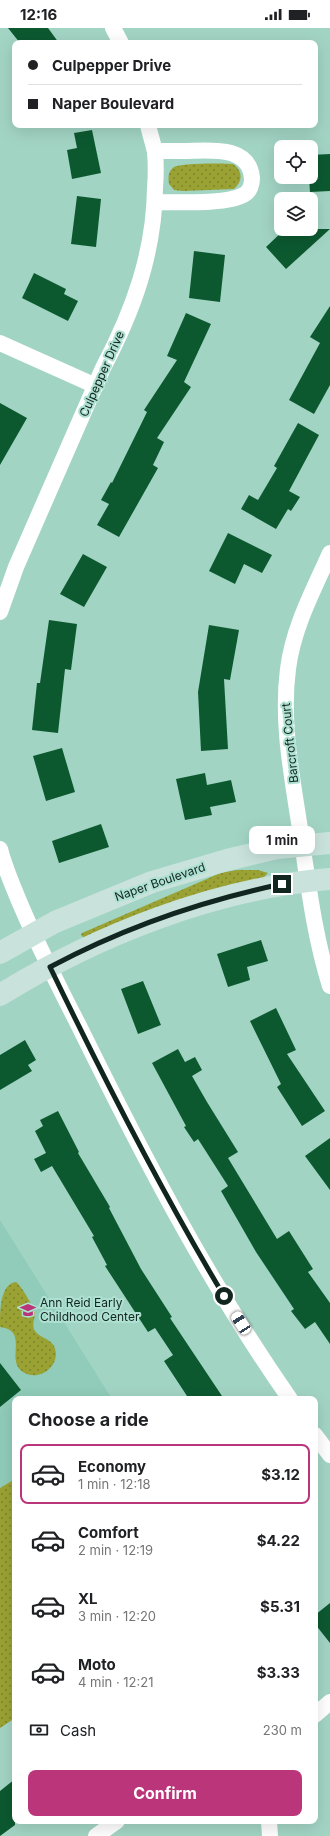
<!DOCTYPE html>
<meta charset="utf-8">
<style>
:root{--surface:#fff;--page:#f6f6f6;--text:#202124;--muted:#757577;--line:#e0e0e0;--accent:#ba3579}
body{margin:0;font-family:Inter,sans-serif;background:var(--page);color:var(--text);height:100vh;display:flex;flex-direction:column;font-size:15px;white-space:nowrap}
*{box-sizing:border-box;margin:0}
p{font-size:13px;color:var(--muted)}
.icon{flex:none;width:22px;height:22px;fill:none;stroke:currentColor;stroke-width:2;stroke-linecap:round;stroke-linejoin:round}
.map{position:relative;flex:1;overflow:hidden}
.sheet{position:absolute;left:12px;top:1368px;width:306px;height:428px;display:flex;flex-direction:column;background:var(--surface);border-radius:8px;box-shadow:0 4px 16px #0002}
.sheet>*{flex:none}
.banner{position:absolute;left:12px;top:12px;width:306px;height:88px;border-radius:8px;box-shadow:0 4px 16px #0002;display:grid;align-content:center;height:88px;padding:0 16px;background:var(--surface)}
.fabs{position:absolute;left:274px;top:112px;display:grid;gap:8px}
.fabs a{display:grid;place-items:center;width:44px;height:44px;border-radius:8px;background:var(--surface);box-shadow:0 4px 16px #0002;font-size:20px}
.end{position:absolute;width:18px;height:18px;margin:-9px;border:5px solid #122620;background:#fff;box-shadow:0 0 0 2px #fff}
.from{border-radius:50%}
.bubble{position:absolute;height:28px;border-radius:8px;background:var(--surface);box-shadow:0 4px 16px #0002;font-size:13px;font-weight:700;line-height:28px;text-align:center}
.car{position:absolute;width:12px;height:24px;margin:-12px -6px;border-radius:5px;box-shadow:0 0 3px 1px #0007;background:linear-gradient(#fff 24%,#345 0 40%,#fff 0 76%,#345 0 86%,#fff 0)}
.banner b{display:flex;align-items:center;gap:14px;height:38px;font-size:15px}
.banner b+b{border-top:1px solid var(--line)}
.banner i{width:10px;height:10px;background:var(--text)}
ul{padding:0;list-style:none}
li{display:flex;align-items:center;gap:12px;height:60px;margin:0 8px 6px;padding:0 8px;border:2px solid transparent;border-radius:8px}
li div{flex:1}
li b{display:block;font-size:15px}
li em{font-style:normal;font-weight:700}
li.current{border-color:var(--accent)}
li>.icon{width:36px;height:36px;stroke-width:1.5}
h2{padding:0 16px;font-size:18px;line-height:48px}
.pay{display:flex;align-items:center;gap:10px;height:44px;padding:0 16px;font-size:15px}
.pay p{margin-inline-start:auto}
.button{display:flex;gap:8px;margin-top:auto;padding:8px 16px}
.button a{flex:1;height:46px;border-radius:8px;background:var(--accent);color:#fff;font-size:16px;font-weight:700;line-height:46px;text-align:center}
.status{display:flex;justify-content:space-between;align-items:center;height:28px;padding:0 20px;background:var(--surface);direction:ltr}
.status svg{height:11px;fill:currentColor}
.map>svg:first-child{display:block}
.built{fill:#90ccb9}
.grass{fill:url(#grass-dots)}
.building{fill:#0c5930}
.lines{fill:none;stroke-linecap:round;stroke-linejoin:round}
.minor{stroke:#fff;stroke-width:16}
.secondary{stroke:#c9e3dc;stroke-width:22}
.route{stroke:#122620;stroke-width:5}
.labels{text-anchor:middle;stroke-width:4;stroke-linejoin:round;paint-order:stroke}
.street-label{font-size:12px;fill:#122620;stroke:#aee1d1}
.poi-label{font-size:12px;fill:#122620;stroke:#aee1d1;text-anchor:start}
</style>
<div class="status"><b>12:16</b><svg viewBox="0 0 49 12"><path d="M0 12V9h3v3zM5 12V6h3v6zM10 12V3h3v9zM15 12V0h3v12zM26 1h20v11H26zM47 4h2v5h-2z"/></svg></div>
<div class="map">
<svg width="330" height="1808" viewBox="0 0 330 1808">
<defs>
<pattern id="grass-dots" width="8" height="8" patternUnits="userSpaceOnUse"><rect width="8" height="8" fill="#9aa234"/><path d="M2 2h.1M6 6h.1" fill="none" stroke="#7c842c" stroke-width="1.8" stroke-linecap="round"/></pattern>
</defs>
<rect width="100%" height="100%" fill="#a2d4c4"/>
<path class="built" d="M0 1192 112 1371H15V1451L0 1460Z"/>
<path class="grass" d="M233 136C243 143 243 153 234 161L183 163 174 162 169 156C168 150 168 143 174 139 181 135 223 135 233 136Z
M237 842H258L268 845 262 851 86 912 81 907 82 905 209 850 220 845Z
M16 1254C21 1257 34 1280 35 1285 35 1291 31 1297 35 1303 40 1310 49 1310 54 1318 62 1335 43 1352 27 1346 1 1336 32 1303 0 1299 0 1282 0 1256 16 1254Z
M15 1451V1690L0 1700V1460Z"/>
<path class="building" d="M8 0H48L59 15H20Z
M92 102 101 145 72 151 67 122 77 120 74 105Z
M330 126V163L310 164 309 149H311V127Z
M77 168 101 171 96 219 71 216Z
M285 201H330L286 241 266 219Z
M194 223 225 227 220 274 189 270Z
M34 245 66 261 64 266 78 273 68 293 22 270Z
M330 278V357L314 386 289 372 320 315 310 309Z
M186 285 211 296 184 354 191 359 157 410 164 414 153 437 158 440 119 509 97 497 109 476 101 472 111 454 112 455 147 384 144 382 177 332 167 328Z
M0 375 27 390 0 437Z
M298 395 319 407 289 463 300 469 291 483 288 481 276 501 241 481 249 467 258 472 277 440 274 438Z
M228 505 272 527 262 545 244 536 235 556 209 543Z
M83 526 107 539 84 579 60 566Z
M49 592 77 596 71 642 65 641 58 705 32 702 37 655H40Z
M209 597 239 602 230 652 224 651 228 721 201 723 198 664Z
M62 720 75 764 46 773 33 728Z
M205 745 207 757 231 752 236 774 210 779 212 787 185 792 176 751Z
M101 796 109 819 59 835 52 813Z
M261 912 268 933 247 939 250 952 228 959 217 926Z
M143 953 161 997 138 1006 121 961Z
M276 980 296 1022 287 1026 325 1083 302 1098 277 1059 281 1056 250 993Z
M25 1012 36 1032 28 1037 32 1043 0 1062V1027Z
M178 1021 185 1034 195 1029 202 1042 192 1048 207 1074 238 1124 228 1130 277 1211 289 1203 313 1241 308 1244 330 1275V1316L315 1294 305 1301 291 1283 294 1281 256 1224 221 1163 228 1158 198 1111 194 1114 184 1099 186 1098 152 1035Z
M58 1083 79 1124 78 1125 110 1179 109 1180 141 1241 172 1289 170 1290 224 1371H189L164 1333 173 1327 155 1300 148 1304 105 1238 107 1237 92 1209 94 1208 52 1138 41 1144 34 1131 46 1125 35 1103 43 1098 40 1092Z
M330 1110V1162L305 1128Z
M0 1335 21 1362 0 1379Z
M330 1575V1615L315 1596V1587Z
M15 1751V1797L0 1808V1763Z"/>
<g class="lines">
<path class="minor" d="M113 0 121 15
M155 123C164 123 173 123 182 123 207 123 249 116 252 150 252 156 250 163 245 166 229 177 176 174 155 174
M0 315 96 358
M330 525C313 563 293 600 288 641 281 694 292 748 300 801 308 854 314 907 330 958
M0 584 16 539 103 340C133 283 154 226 155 160 156 148 156 136 155 124 153 115 150 106 148 97
M0 821C5 841 14 861 22 880 39 920 59 959 79 998 142 1126 208 1254 290 1371
M315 1407 330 1427
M315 1687 330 1674
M269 1793 270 1808
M96 1808 117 1793"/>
<path class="secondary" d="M0 925 55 894 152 854 227 832 277 820 330 815
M0 967C97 907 216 860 330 851"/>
</g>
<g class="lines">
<path class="route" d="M224 1268C160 1161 104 1051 50 939 123 900 201 873 282 856"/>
</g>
<defs>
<symbol id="school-bare" viewBox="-9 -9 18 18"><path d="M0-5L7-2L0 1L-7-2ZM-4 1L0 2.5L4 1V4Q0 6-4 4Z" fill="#ba3579" stroke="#aee1d1" stroke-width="2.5" paint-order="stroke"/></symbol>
</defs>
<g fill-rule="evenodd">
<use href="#school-bare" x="17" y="1271" width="22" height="22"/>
</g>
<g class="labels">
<g class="street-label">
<text transform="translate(102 346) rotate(-66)" y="4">Culpepper Drive</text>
<text transform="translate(290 715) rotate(-96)" y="4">Barcroft Court</text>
<text transform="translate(160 854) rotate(-19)" y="4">Naper Boulevard</text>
</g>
<g class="poi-label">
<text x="40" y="1279">Ann Reid Early<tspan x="40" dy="14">Childhood Center</tspan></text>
</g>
</g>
</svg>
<div class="fabs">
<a><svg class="icon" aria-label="locate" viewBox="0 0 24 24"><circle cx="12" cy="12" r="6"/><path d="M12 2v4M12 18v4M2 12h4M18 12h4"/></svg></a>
<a><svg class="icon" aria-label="layers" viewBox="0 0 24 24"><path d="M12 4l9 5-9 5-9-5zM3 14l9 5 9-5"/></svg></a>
</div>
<i class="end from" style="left:224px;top:1268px"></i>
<i class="end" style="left:282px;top:856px"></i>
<div class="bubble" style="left:249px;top:798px;width:66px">1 min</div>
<i class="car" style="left:241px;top:1295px;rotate:327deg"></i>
<div class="banner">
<b><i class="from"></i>Culpepper Drive</b>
<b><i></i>Naper Boulevard</b>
</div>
<section class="sheet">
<h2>Choose a ride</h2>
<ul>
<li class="current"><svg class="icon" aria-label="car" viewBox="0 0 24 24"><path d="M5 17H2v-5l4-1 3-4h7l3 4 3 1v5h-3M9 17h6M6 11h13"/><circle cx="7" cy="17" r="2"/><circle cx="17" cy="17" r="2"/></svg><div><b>Economy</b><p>1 min · 12:18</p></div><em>$3.12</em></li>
<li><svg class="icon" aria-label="car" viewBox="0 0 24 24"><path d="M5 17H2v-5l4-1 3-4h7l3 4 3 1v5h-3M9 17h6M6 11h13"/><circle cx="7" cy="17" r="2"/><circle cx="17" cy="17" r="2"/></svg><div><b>Comfort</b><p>2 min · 12:19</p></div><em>$4.22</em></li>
<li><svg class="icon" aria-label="car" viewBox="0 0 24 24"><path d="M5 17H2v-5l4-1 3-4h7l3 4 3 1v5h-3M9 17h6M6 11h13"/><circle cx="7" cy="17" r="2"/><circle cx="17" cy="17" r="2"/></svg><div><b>XL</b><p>3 min · 12:20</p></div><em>$5.31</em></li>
<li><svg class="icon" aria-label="car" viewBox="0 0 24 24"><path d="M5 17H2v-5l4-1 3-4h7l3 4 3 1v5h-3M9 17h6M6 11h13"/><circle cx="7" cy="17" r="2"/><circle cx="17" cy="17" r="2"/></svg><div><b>Moto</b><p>4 min · 12:21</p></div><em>$3.33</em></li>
</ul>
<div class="pay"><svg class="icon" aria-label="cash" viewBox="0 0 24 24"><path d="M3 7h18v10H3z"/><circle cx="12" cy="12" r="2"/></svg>Cash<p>230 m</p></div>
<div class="button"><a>Confirm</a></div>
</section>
</div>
